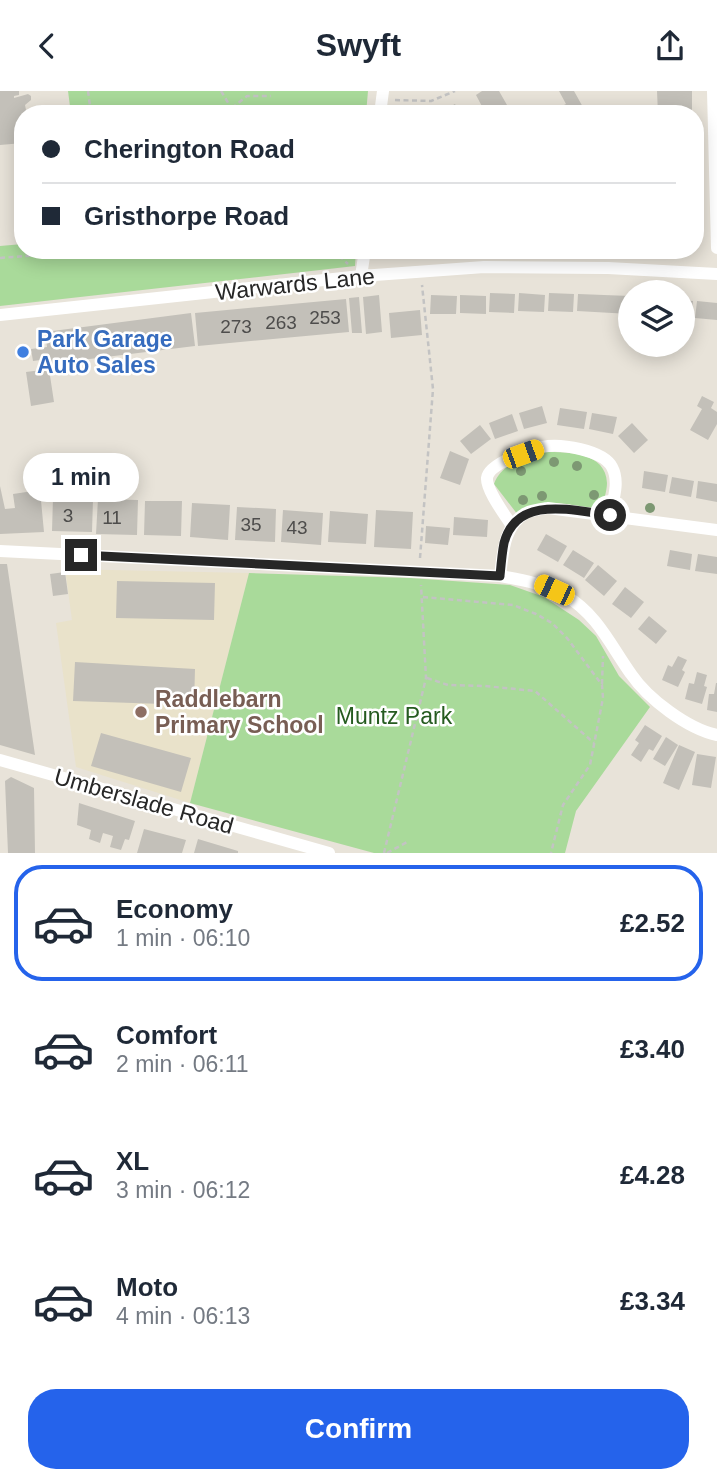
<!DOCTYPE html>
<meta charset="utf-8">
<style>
:root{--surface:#fff;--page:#f2f2f3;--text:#1f2937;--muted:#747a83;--line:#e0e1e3;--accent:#2563eb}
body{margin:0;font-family:Arial,sans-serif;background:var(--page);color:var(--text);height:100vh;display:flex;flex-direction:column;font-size:26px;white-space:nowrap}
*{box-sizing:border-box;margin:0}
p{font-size:23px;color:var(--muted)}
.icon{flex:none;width:38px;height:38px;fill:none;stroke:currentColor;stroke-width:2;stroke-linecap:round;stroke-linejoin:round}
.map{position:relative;height:762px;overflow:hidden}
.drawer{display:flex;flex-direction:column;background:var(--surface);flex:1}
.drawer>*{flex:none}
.hud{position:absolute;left:14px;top:14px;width:690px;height:154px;border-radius:28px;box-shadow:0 4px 18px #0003;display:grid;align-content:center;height:154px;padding:0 28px;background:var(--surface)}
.controls{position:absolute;left:618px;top:189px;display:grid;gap:14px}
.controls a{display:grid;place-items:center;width:77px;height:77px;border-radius:50%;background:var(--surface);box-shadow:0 4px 18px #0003;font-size:35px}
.end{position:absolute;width:32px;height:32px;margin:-16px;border:9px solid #272727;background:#fff;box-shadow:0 0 0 4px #fff}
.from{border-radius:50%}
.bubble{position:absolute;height:49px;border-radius:24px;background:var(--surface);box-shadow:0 4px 18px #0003;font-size:23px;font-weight:800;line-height:49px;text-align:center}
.car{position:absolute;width:21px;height:42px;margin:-21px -10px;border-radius:9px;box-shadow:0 0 5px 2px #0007;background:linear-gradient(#f5c518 24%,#345 0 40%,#f5c518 0 76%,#345 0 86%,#f5c518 0)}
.hud b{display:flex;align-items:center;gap:24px;height:66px;font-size:26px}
.hud b+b{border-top:2px solid var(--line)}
.hud i{width:18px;height:18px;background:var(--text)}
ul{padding:12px 0 0;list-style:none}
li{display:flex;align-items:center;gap:21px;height:116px;margin:0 14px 10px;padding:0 14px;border:4px solid transparent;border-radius:28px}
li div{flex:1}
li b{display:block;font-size:26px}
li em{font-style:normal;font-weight:800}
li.on{border-color:var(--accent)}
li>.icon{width:63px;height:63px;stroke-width:1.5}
.primary-button{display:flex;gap:14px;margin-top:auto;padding:14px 28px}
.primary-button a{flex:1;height:80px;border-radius:28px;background:var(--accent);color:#fff;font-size:28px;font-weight:800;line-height:80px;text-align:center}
header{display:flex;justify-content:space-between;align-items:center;height:91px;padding:0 28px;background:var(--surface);font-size:32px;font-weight:800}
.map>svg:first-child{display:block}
.education{fill:#e9e2ca}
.green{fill:#a9da9a}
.building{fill:#c3c0b9}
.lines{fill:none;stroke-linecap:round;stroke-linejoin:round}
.path{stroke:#c3c3c3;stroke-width:2.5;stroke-dasharray:5 3.5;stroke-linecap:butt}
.street{stroke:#fff;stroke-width:12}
.tree{fill:#7d9873}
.route{stroke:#272727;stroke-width:9}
.shop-dot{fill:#3f7fe0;stroke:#fff;stroke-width:2.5}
.education-dot{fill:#8d6e63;stroke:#fff;stroke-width:2.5}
.labels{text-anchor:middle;stroke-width:5;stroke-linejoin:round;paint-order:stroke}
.number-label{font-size:19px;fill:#4e4d4c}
.street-label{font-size:23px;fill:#272727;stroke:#fff}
.shop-label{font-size:23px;font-weight:bold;fill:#366cbe;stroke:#fff;text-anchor:start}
.education-label{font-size:23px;font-weight:bold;fill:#785e54;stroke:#fff;text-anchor:start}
.park-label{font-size:23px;fill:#255b1f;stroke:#fff}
</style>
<header><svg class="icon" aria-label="back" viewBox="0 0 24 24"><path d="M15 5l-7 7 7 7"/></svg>Swyft<svg class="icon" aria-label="share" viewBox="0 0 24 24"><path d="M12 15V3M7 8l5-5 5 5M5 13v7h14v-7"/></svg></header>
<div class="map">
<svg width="717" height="762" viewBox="0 0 717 762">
<rect width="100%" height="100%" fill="#e8e3d9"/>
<path class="education" d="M65 478 249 482 190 712 76 676 56 532 72 529Z"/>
<path class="green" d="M68 0H368L366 23H71Z
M23 153V159H356L355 175 0 215V155Z
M545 361C568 361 606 361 607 392 607 400 603 411 602 419 574 415 541 403 518 424L494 393C502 371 525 368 545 361Z
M249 482 410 487 510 494 544 506 579 529 596 545 619 585 650 616 576 720 565 762H374L190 712Z"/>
<path class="building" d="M0 0H19V4L14 5V7L28 3 31 5V9L25 14 26 19 52 17 53 23H23V52L0 54Z
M482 0H499L507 14 502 16 506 23H486L476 4Z
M559 0H574L584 18 575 23H527L539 17 542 22 556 14 558 17 566 13Z
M657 0H692V23H658Z
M455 13 460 23H436Z
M431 16 435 23H416Z
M490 202 515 203 514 222 489 221Z
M519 202 545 204 544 221 518 220Z
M549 202 574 203 573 221 548 220Z
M578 203 630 205V223L577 220Z
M379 204 382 241 366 243 363 206Z
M431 204 457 205 456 223H430Z
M460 204 486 205V223L460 222Z
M359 206 362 242H352L349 207Z
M346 208 349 241 198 255 195 222Z
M682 209 693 210 691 227 682 226Z
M697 210 717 212V229L695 227Z
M420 219 422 244 391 247 389 222Z
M191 222 195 255 49 273 48 268 33 270 31 258 47 256 45 241Z
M49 278 54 311 31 315 26 281Z
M702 305 714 311 711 317 717 321V333L708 349 690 339 702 318 697 315Z
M542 315 547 332 524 338 519 322Z
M560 317 587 321 584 338 557 334Z
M592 322 617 326 613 343 589 338Z
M512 323 518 340 495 348 489 332Z
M632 332 648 349 634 362 618 345Z
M480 334 491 348 471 363 460 350Z
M450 360 469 368 460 394 440 387Z
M644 380 668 384 665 401 642 397Z
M672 386 694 390 691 406 669 402Z
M698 390 717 393V411L696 407Z
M0 395 5 418 15 417 13 403 40 399 44 441 0 443Z
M53 407 93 408 92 441 52 440Z
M98 408 138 409 137 444 96 443Z
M145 410H182L181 445 144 444Z
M192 412 230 414 228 449 190 446Z
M237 416 276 418 275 451 235 449Z
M283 419 323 422 321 454 281 451Z
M376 419 413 421 411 458 374 456Z
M330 420 368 423 366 453 328 451Z
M454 426 488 429 487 446 453 444Z
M426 435 450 437 448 454 425 452Z
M546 443 567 455 558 471 537 459Z
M573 459 594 472 584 487 563 474Z
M670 459 692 463 690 479 667 475Z
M698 463 717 466V483L695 480Z
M0 473H7L35 664 0 654Z
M598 474 617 490 604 505 585 489Z
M65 481 68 503 53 505 50 483Z
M117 490 215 492 214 529 116 527Z
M625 496 644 511 631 527 612 513Z
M649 525 667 540 656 553 638 538Z
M678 565 687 569 682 579 685 581 678 596 662 589 668 574 672 576Z
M75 571 195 578 194 614 73 610Z
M697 581 707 584 704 595 707 596 702 613 685 608 689 592 694 593Z
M716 592H717V621L707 619 709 603H714Z
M645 634 662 645 653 660 649 658 641 671 631 664 639 652 635 649Z
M101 642 191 667 181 701 91 675Z
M666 646 678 654 665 675 653 668Z
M679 654 695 661 679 699 663 692Z
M697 663 716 666 711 697 692 694Z
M11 686 34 697 35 762H8L5 690Z
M79 712 135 730 129 749 125 748 121 759 110 756 113 745 103 742 100 752 89 748 91 739 77 734Z
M144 738 186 749 182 762H137Z
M198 748 238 760V762H194Z"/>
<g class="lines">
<path class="path" d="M88 0 91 23
M221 0 235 23
M395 9 431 10 455 0
M232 17 247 5H271
M333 159 348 173
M0 167 52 163V159
M420 467 433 298 422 194
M423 506 513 514 536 523 552 532 567 547 602 594 603 607 590 674 563 714 551 762
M427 587 448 594 485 595 535 600 594 652
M602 593 603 565
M384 762 426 587 421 494
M387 762 409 750"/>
<path class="street" d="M713 0 717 157
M380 23 383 0
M361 185 365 159
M0 224 361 185 484 176 608 177 717 183
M512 435C505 424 486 399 487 387 489 372 530 359 542 356 560 352 603 359 612 376 620 391 613 409 610 424
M0 460 500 485C523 489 545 493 566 505 597 523 611 555 631 583 648 608 688 638 717 644
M500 485C503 463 503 435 526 422 532 419 541 418 548 417L717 439
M0 669 329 762"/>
</g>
<g class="tree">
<circle cx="554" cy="371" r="5"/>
<circle cx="577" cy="375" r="5"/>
<circle cx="521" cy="380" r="5"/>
<circle cx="594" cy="404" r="5"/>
<circle cx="542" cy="405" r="5"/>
<circle cx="523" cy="409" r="5"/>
<circle cx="650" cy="417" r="5"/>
</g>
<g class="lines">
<path class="route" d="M81 464 500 485C501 474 502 462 504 452 517 403 574 420 610 424"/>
</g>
<circle class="shop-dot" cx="23" cy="261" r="7"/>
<circle class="education-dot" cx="141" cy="621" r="7"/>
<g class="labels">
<g class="number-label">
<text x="325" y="233">253</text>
<text x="281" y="238">263</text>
<text x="236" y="242">273</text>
<text x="68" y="431">3</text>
<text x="112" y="433">11</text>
<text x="251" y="440">35</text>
<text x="297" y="443">43</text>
</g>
<g class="street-label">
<text transform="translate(295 193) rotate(-6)" y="8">Warwards Lane</text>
<text transform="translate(144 710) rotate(16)" y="8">Umberslade Road</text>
</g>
<g class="shop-label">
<text x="37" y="256">Park Garage<tspan x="37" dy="26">Auto Sales</tspan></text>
</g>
<g class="education-label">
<text x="155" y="616">Raddlebarn<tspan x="155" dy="26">Primary School</tspan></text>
</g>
<g class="park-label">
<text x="394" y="633">Muntz Park</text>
</g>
</g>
</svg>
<div class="controls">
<a><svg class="icon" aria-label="layers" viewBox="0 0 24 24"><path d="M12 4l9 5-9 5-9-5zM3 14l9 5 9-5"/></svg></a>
</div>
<i class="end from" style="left:610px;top:424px"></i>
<i class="end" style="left:81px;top:464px"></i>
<div class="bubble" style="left:23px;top:362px;width:116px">1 min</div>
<i class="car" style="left:523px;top:363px;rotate:70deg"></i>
<i class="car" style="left:554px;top:499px;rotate:295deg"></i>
<div class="hud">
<b><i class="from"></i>Cherington Road</b>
<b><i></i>Gristhorpe Road</b>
</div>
</div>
<section class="drawer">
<ul>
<li class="on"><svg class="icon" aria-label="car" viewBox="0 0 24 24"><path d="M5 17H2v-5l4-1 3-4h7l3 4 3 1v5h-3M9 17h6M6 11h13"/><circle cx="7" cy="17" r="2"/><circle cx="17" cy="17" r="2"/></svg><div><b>Economy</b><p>1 min · 06:10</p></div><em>£2.52</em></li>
<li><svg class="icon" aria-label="car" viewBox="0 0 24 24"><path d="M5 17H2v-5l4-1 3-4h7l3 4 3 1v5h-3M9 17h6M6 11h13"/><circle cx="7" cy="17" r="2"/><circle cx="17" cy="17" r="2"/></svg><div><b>Comfort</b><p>2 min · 06:11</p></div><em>£3.40</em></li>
<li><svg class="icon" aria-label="car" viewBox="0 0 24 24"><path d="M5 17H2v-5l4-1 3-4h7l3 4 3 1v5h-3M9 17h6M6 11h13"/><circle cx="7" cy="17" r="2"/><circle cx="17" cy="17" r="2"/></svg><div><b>XL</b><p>3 min · 06:12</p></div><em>£4.28</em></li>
<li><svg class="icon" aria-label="car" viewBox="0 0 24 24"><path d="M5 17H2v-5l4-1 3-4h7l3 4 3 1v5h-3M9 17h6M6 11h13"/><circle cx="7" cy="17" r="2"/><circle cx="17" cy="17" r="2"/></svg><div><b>Moto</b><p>4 min · 06:13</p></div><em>£3.34</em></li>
</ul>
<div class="primary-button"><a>Confirm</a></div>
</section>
